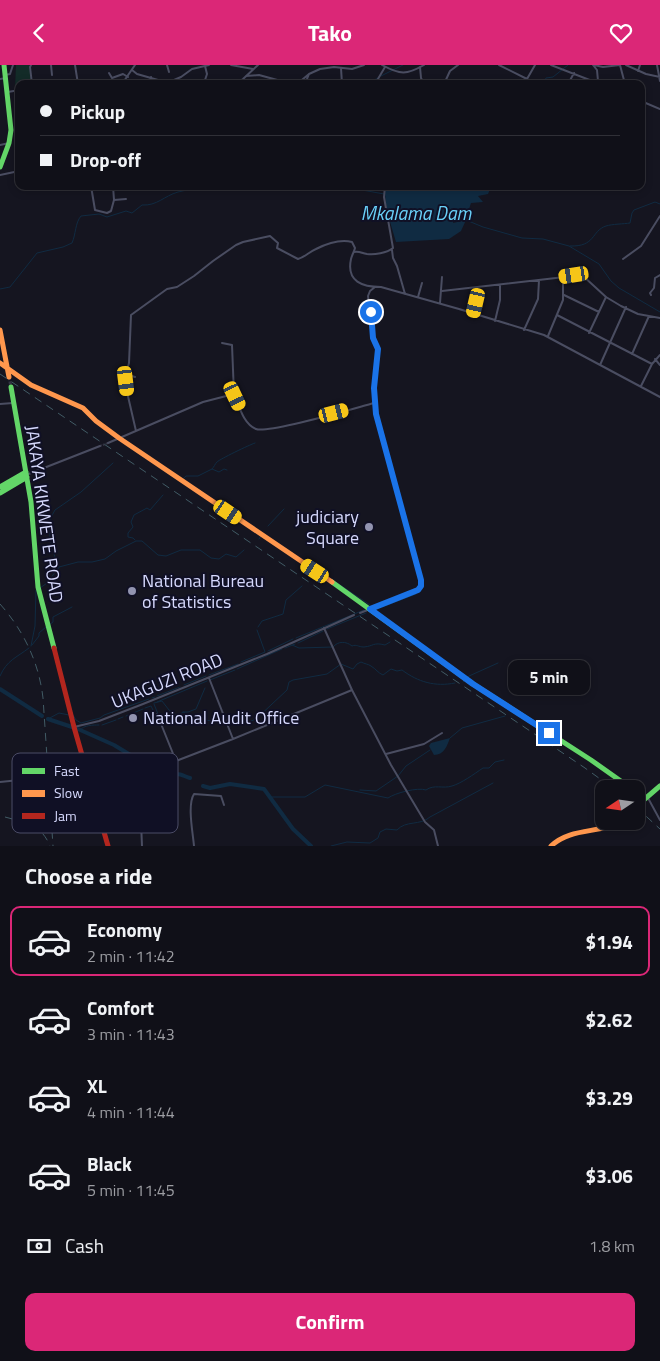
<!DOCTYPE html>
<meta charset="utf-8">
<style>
:root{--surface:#101018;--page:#1e1e25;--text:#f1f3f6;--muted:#9c9da2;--line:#303037;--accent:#db2777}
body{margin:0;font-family:"Titillium Web",sans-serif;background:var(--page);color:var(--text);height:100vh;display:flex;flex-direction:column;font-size:19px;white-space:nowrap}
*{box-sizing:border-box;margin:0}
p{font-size:16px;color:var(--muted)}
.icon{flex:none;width:28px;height:28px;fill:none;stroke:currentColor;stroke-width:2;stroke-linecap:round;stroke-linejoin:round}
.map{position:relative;height:781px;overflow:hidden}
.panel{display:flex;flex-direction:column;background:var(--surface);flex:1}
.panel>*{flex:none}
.top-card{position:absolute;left:15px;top:15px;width:630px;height:110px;border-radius:10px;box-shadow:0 2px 8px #0003,0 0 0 1px var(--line);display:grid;align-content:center;height:110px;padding:0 25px;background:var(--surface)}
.needle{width:32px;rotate:257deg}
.fabs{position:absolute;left:595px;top:715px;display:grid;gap:10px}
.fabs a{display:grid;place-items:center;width:50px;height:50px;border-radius:10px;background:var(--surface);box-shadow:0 2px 8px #0003,0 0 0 1px var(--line);font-size:25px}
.end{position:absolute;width:22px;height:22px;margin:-11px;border:6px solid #1a73e8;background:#fff;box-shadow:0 0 0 2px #fff}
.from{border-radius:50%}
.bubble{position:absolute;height:35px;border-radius:10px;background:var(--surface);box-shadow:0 2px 8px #0003,0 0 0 1px var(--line);font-size:16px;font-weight:700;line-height:35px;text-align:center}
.car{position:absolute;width:15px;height:30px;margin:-15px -8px;border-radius:6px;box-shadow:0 0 4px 1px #0007;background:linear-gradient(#f5c518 24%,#345 0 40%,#f5c518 0 76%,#345 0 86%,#f5c518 0)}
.top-card b{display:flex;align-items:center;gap:18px;height:48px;font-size:19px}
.top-card b+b{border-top:1px solid var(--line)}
.top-card i{width:12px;height:12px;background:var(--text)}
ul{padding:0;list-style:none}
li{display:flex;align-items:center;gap:15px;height:70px;margin:0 10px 8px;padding:0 15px;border:2px solid transparent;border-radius:10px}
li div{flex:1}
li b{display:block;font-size:19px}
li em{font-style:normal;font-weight:700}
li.current{border-color:var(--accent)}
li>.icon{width:45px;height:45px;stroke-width:1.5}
h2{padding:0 25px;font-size:22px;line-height:60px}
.pay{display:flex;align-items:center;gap:12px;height:55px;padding:0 25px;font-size:19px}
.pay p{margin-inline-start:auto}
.primary-button{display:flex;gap:10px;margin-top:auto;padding:10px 25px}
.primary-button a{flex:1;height:58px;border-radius:10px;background:var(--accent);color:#fff;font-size:20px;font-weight:700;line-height:58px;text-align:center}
header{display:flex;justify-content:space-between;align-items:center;height:65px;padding:0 25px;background:var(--accent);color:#fff;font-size:22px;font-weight:700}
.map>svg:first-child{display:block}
.green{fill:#132b28}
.water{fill:#102b42}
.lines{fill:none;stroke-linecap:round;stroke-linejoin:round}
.stream{stroke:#102b42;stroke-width:1}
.river{stroke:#102b42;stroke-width:4}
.street-tunnel{stroke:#323241;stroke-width:2;stroke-dasharray:2 1;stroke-linecap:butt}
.secondary-tunnel{stroke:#323241;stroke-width:3;stroke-dasharray:3 1.5;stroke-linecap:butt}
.street{stroke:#4a4d61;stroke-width:2}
.fast{stroke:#63d668;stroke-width:5}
.slow{stroke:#ff974d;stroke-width:5}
.jam{stroke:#b3261e;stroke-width:5}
.rail{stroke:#415b65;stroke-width:1;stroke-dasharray:8 6;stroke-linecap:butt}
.street-bridge{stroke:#4a4d61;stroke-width:2}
.route{stroke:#1a73e8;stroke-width:6}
.poi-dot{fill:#9294b0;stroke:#101025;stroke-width:2}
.labels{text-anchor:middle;stroke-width:4;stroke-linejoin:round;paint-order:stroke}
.street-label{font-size:18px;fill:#d6d9fd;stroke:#101025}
.poi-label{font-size:18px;fill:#d6d9fd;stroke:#101025;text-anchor:start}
.water-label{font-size:19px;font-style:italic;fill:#69d0f8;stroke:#101025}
.key{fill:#101025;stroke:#4b4c66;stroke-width:1}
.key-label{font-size:14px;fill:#d6d9fd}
</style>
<header><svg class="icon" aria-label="back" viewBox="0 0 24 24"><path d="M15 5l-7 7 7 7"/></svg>Tako<svg class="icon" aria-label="heart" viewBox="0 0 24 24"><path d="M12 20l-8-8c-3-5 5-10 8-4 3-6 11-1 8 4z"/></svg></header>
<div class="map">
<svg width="660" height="781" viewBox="0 0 660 781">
<rect width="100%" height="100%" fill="#151520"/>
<path class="green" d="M16 0H29L31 12 30 19H19V24H15Z"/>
<path class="water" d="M385 121H500L497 125 491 122 488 129 478 131 483 137 471 138 469 144 455 151 453 158 466 155 461 166 449 174 396 177C391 159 384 141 385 121Z
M450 673C447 681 444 690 434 690L429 681 431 678Z"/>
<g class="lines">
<path class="stream" d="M381 11 403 0
M367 19 378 13
M542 19 544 18 546 13 553 12 568 0
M340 121 384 129
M466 155 483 162 522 173 543 174 569 181 599 199 611 216 619 223 660 247
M570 181C596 182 591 166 606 161 612 159 624 159 630 158L632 148 634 145 655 137 660 139
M0 224 10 222 37 188 63 182 72 178C76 169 75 158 81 151L99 149 107 152 126 146 132 148 142 140C157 141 164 131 178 127 194 123 209 123 225 123L229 121
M212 404C214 402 215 399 217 397 220 394 249 380 255 378
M183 414 186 411H198L212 404 219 407 224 404 227 405
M268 461 284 444
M259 474 261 471
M135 475 133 473 128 472V468L133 462 131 457 134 450 147 443 150 445 163 430
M58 504 50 473V454L55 445 81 427 113 398
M311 511 313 509
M331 514 370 540
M40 523 47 518 59 502 78 497H92L105 494 116 486 136 476H142L158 490 166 491 181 485H200L211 493 219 494 226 489 236 492 244 485
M420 527 423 521
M377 544 416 529
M49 560 53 557V552L72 542
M258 562 262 556 283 549 286 535 302 521
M327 564 366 548
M296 573 364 545
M298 578 323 566
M32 580 39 571V568L46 562
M292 580 299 583 333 582C338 576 346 576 352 581 357 579 358 582 364 582 374 581 373 577 385 580L390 577
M31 581 35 561 36 525
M285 583 295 579
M268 586 293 574
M241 597 265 587 257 565
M237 604 282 584
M209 610 238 599
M0 611C7 595 16 593 29 583
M210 615 235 605
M463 617 469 611 498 598
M184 620 206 611
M157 631 180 622
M152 633 155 632
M157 637 207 616
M154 638 162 636 169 645 178 651 183 647 196 654 237 659H244L256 654 287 625 289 617 293 615 327 609 341 599 353 604 357 599 361 597C365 599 368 599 371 601 376 604 378 608 383 610L391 604 397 606 402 605C418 617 435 622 455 618
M154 639 160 654
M145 643 151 641 153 645
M154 647 157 655
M183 647H188L196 644 205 623
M73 650 76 655 81 658 100 653 104 650 149 634
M126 651 143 644
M48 654 59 648 69 650
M118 654 123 652
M102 660 116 655
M80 665C84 660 93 660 99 660
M450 673 462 663 505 651
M360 725 376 726 398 711 406 701 430 685
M270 732H305L325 720 388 733C395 728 418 722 426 725 434 719 443 724 452 721 462 718 474 709 483 703H489L495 697 504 695
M331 781 347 777 370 778 378 773 380 767 386 764 397 765C406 755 420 761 430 752L493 718"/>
<path class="river" d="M0 624 42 651
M48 654 72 662
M78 664 114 680 142 697 147 710C159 715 167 707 177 709 181 709 186 712 190 713
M203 721 210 723 230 719 264 724 293 764 311 781"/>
<path class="street-tunnel" d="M100 381 108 378"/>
<path class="secondary-tunnel" d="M9 312 11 322"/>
<path class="street" d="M31 0 30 2 32 19
M51 0 52 10
M75 0 78 19
M167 0 169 7
M231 0 253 4
M382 0C400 10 407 10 424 0
M499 0 527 14 535 0
M551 0 600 19
M593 0 597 5 598 16
M594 0 603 2 620 0
M620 0 625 19
M626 0 646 9 660 12
M657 0 660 16
M205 1 207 9 205 15
M420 2 421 13 424 19
M341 3 342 19
M132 5 137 9 158 15H174L181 12 192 4 209 0
M638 6 640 0
M109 8 112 13 123 9 128 12
M5 10 10 9 13 0
M246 11 259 10 281 16
M0 14 6 13
M101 17 102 19
M122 19 135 0
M140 19 150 16 151 12
M236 19 243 14 258 0
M297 19 309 9 320 4 334 2 352 4 364 0
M305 19 309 9
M375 19 385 2
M444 19 450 6 458 0
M568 19 574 8
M8 27 19 25
M641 36 660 44
M0 80 9 78
M0 110 19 106
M91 121 95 145 107 148 111 146 114 135
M113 121 114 135 126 134
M392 185 393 193 397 201 405 229
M354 187C360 186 361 188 367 189 374 190 387 188 393 183L384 132 385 121
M623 194 641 181 660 151
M442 226 582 210 606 232 621 241 638 249 660 253
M564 230 599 247
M651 230 650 228 654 223 655 213 660 210
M418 232 422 218
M440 238 442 212
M474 248 477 223
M557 250 652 299
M495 256 500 235V220
M524 265 538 234 539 215
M589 268 606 232
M548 271 563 235V212
M632 289 649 251
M655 294 660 300
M600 300 626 242
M126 309 129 298 131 250 167 224 177 222 194 211 213 196 236 180 243 177 270 171 278 178 277 183 298 194C305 192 309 187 316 184 326 179 340 174 352 177L355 183C354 187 352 190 351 194 346 217 363 222 381 222L459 244 544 270 660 332
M135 312 126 309 127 327 136 366
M641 321 652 299 660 290
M234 329C239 340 243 359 256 364 268 369 355 343 374 338
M0 339 13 338
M108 378 203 337 234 329 232 280 222 278
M26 410 100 381
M360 548 418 525 421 521V515L375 349 374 323 377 284 373 273 368 231 370 226 375 222
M324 563 352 625 391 700 425 757 434 765 438 781
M209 613 233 674 352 625
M157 649 176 696 233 674
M74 662 99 656 143 639 267 589 354 550
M386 689 424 679 442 668
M0 717 88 708
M636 726 648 733 660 755
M131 749 141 757 142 781
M101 751 122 750 151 745
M194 781C193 768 187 740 194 729L221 731 224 740"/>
<path class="fast" d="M0 102 9 78 11 65 4 0
M11 322 31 437 38 522 54 583
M0 422 26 407
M0 428 27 412
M332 517 473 619 591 695 632 724
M639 739 660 721"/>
<path class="slow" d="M0 265 9 312
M0 298 31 320 83 343 96 356 119 373 332 517
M551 781C571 762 600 769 623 756"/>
<path class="jam" d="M54 583 74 662 108 781"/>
<path class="rail" d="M0 309 585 703 614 724
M0 539C24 566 39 598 43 633L53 781
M636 742 660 764
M5 752C26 758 41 759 50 781"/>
<path class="street-bridge" d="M636 743 639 739"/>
</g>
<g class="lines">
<path class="route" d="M371 247 373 273 378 284 374 323 376 349 421 515V521L418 525 370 544 473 619 549 668"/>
</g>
<g class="poi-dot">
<circle cx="369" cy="462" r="5"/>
<circle cx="132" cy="526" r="5"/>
<circle cx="133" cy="653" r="5"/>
</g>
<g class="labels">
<g class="street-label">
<text transform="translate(44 449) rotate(82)" y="6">JAKAYA KIKWETE ROAD</text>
<text transform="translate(167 616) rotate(-22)" y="6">UKAGUZI ROAD</text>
</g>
<g class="poi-label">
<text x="359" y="458" text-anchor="end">judiciary<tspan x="359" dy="21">Square</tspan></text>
<text x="142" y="522">National Bureau<tspan x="142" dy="21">of Statistics</tspan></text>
<text x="143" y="659">National Audit Office</text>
</g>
<g class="water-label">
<text x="416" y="155">Mkalama Dam</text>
</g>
</g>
<rect x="12" y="688" width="166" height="80" rx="8" class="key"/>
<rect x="22" y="703" width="23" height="6" fill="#63d668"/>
<rect x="22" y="725" width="23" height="7" fill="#ff974d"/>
<rect x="22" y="748" width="23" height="6" fill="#b3261e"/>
<g class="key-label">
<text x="54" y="711">Fast</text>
<text x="54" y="733">Slow</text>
<text x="54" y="756">Jam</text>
</g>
</svg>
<div class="fabs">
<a><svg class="needle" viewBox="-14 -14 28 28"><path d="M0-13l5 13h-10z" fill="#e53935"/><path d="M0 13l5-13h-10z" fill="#9c9da2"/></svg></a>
</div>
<i class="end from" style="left:371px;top:247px"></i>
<i class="end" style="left:549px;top:668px"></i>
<div class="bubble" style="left:508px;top:595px;width:82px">5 min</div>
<i class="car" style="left:574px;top:210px;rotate:261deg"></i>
<i class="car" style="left:476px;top:238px;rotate:193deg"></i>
<i class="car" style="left:126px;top:316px;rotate:173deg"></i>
<i class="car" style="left:235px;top:331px;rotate:155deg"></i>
<i class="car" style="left:334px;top:348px;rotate:76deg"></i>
<i class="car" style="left:228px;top:447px;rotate:124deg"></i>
<i class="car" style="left:315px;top:506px;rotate:303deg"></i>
<div class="top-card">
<b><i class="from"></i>Pickup</b>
<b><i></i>Drop-off</b>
</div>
</div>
<section class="panel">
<h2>Choose a ride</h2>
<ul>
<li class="current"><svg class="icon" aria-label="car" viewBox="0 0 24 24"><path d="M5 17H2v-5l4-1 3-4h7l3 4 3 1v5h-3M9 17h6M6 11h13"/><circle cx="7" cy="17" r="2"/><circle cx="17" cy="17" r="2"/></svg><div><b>Economy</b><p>2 min · 11:42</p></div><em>$1.94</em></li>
<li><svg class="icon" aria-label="car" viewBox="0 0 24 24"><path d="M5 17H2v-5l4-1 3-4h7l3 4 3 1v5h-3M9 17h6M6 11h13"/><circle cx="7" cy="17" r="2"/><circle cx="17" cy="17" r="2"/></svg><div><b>Comfort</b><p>3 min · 11:43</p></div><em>$2.62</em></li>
<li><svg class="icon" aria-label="car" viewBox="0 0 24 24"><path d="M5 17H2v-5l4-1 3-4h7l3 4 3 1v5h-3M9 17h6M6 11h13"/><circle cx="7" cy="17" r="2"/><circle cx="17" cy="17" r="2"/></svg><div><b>XL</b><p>4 min · 11:44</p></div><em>$3.29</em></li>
<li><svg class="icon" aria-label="car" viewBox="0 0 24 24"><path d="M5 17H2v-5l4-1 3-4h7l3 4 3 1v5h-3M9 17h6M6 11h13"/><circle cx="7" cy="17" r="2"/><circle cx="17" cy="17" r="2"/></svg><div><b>Black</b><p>5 min · 11:45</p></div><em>$3.06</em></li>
</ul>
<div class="pay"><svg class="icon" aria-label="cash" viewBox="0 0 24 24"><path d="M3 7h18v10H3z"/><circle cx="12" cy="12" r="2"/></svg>Cash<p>1.8 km</p></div>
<div class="primary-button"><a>Confirm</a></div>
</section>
